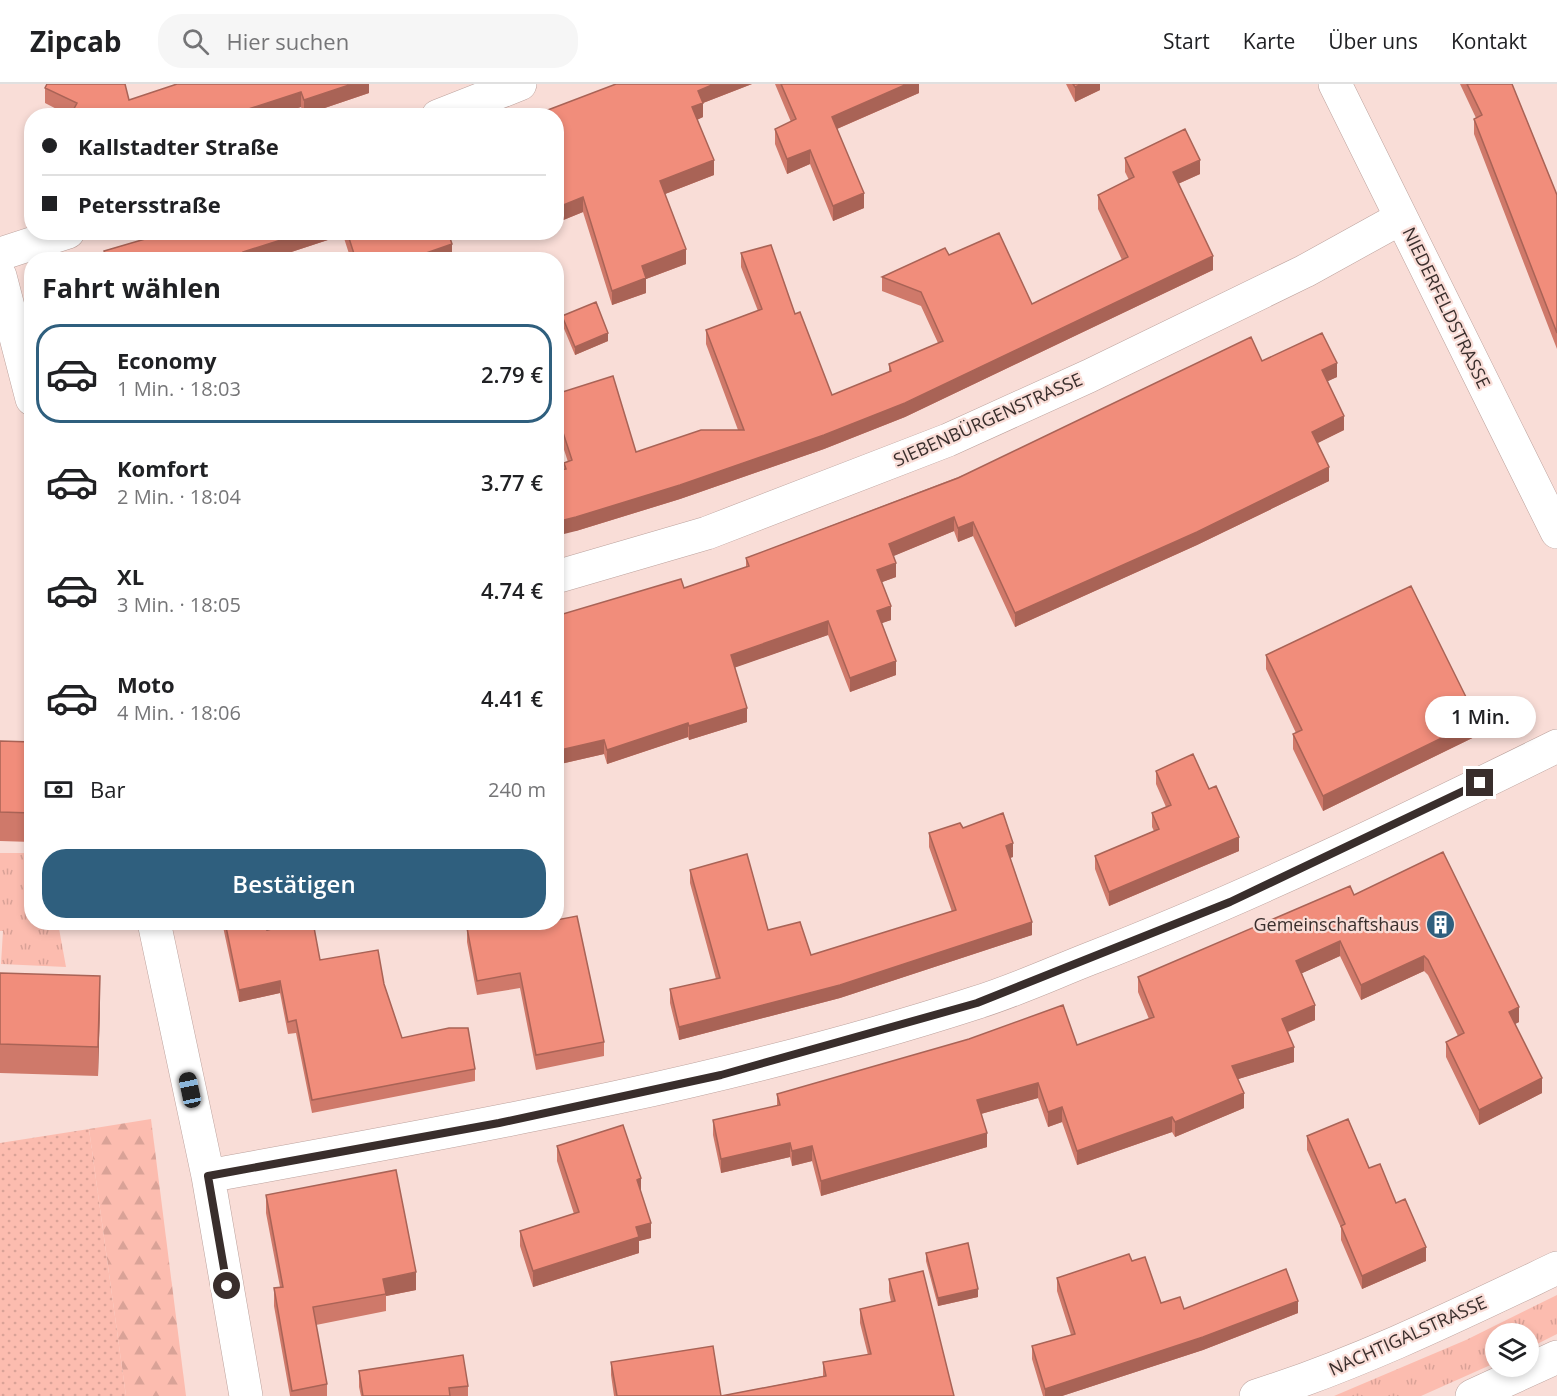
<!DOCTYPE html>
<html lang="de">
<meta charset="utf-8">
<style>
:root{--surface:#fff;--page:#f6f6f6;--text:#202124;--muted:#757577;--line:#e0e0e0;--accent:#2f5f7e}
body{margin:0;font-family:"Open Sans",sans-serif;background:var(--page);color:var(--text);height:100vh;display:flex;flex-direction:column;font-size:22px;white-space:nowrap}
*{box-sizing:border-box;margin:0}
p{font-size:20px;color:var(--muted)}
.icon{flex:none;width:33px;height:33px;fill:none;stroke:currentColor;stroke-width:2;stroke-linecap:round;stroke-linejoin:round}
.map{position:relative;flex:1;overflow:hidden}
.side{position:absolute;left:24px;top:168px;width:540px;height:678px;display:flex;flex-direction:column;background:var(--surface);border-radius:24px;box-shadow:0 3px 9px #0003}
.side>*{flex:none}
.guide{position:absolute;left:24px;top:24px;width:540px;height:132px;border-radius:24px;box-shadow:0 3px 9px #0003;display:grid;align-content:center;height:132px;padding:0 18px;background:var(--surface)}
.tools{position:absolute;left:1485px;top:1239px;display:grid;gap:12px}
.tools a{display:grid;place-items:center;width:54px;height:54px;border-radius:50%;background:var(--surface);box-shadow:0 3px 9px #0003;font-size:30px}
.end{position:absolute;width:27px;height:27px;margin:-14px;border:8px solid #392e2c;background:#fff;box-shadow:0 0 0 3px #fff}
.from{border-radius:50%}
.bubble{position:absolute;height:42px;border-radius:21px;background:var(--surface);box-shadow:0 3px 9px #0003;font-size:20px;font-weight:600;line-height:42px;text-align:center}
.car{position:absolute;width:18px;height:36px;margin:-18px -9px;border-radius:8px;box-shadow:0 0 4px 2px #0007;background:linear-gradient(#222 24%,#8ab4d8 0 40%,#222 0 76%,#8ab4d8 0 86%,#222 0)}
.guide b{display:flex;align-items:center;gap:21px;height:57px;font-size:22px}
.guide b+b{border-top:2px solid var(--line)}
.guide i{width:15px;height:15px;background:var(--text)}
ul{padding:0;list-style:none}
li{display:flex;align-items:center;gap:18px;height:99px;margin:0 12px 9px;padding:0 6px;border:3px solid transparent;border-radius:24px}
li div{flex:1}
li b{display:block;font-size:22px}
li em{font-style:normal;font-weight:600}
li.current{border-color:var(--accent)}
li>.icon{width:54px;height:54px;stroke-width:1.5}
h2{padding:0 18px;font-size:27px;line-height:72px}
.pay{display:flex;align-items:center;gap:15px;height:66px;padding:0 18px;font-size:22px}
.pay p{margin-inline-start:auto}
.button{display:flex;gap:12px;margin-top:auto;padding:12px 18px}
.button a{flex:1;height:69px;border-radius:24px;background:var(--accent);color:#fff;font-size:24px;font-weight:600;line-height:69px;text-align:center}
header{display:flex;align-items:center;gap:36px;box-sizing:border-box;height:84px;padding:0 30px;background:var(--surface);border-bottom:2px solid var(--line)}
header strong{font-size:28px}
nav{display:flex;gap:33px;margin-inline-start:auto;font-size:21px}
.search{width:420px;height:54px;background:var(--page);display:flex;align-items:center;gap:15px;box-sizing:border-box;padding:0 21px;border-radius:24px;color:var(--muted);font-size:22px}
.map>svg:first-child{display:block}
.grass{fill:url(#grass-tufts)}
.forest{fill:url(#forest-firs)}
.park{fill:url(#park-dots)}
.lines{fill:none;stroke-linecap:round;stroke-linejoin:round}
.minor-casing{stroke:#bca29d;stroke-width:34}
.minor{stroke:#fff;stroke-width:33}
.wall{fill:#cf796a}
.shaded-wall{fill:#a96356}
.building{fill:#f18d7b;stroke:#a96356;stroke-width:1.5}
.route{stroke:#392e2c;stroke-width:8}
.labels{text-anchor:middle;stroke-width:4.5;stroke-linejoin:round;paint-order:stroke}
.street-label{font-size:18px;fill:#392e2c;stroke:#f9ddd7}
.poi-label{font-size:18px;fill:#392e2c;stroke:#f9ddd7;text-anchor:end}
</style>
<header>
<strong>Zipcab</strong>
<div class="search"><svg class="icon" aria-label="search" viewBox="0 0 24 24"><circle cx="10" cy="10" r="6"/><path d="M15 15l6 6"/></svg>Hier suchen</div>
<nav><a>Start</a><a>Karte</a><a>Über uns</a><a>Kontakt</a></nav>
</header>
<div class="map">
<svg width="1557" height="1312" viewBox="0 0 1557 1312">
<defs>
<pattern id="grass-tufts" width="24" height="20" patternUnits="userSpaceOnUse" patternTransform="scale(1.5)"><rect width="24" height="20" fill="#fcbcaf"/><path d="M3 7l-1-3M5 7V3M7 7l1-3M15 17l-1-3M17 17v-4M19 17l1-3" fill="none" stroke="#d9a297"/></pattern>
<pattern id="forest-firs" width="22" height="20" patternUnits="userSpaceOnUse" patternTransform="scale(1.5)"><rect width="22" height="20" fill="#fcbcaf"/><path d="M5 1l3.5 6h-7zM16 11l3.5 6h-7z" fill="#d9a297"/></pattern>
<pattern id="park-dots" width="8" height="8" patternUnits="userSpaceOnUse" patternTransform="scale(1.5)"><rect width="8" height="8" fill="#fcbcaf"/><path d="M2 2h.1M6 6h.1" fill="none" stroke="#d9a297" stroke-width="1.8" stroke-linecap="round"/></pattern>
</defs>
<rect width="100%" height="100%" fill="#f9ddd7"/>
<path class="grass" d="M0 769H31L32 838 58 839 66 883 1 880 3 847H0Z
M1557 1211V1250L1529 1264 1528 1250H1496L1495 1279 1421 1312H1334L1466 1256Z"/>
<path class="forest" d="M151 1035 186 1312H126L89 1045Z"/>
<path class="park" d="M89 1045 126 1312H0V1059Z"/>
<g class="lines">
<defs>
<path id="minor" d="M1335 0 1557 448
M438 32 520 0
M0 170 68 148
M0 192 32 315
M556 493 707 449 948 356 1089 292 1305 187 1401 134
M154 838 208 1092 246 1312
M208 1092C466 1045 725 1000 975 919 1014 907 1051 890 1089 875 1249 813 1403 738 1557 662
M1256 1312C1360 1279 1458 1231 1557 1184
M1472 1312 1557 1273"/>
</defs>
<use href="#minor" class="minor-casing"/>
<use href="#minor" class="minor"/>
</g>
<path class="wall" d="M369 0V9L304 31 301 23 273 32H70L45 19V4L129 16Z
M616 0H752L703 19V33L697 36 714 91 665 110 686 180 646 195V209L612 221 583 128 556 139V32Z
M775 0H919V9L837 45 864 124 833 137 810 80 787 90 775 60V45L791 38Z
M1066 0H1100V6L1075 18Z
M1460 0H1512L1557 111V265L1474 50V35L1476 34Z
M1125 74 1200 90 1178 100 1213 186 905 333 824 365 680 415 576 447 564 385V379L568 378 556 341V310L636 368 738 346 706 260V246L758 227 741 183V169L795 230 832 311 889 288V280L938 259 921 222 882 207V193L949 171 1032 220 1122 176 1098 125V111L1129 96 1125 88Z
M169 148H448L452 175 351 176 343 151 267 176H104V167Z
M562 232 608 257 575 271 562 240Z
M1262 277 1337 293 1327 297 1344 346 1317 359 1329 397 1197 461 1015 543 973 452 958 458 954 447 893 472 896 493 882 498 891 536 881 539 896 591 850 608 828 551 735 583 747 638 689 656 688 653 607 680 604 670 556 681 684 504 746 483V474Z
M1266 571 1466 613 1501 640 1323 727 1293 665V650L1296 649 1266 585Z
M0 657 32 658V758L0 757Z
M1156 687 1209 705 1239 767 1109 822 1095 785V772L1154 747 1152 743V729L1166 723 1156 700Z
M963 744 1013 773 1010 774 1032 851 840 914 679 956 670 919V905L716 895 690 799V786L768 846 811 871 952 828 929 763V749Z
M1354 811 1519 938 1515 940 1542 1009 1479 1041 1446 973V958L1458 952 1428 891 1424 887 1361 916 1340 872 1302 889 1315 936 1288 948 1294 978 1238 995 1244 1024 1175 1053 1172 1048 1077 1081 1062 1038 1048 1043 1038 1014 981 1030 987 1063 821 1112 812 1077 792 1082 790 1073 721 1089 713 1051V1036L777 1022V1010L1077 961 1149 935 1138 908V893Z
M222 838H265L267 846 320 876 384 900 402 954 475 985V997L312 1029 296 949 288 950 280 909 239 918Z
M467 844 604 958V972L536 986 520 904 477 911 467 858Z
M0 889 100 921 98 992 0 989Z
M1307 1052 1369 1084 1396 1119 1426 1177 1362 1205 1341 1156V1144L1307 1066Z
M557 1062 641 1109 651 1154 639 1157V1169L533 1203 520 1162V1147L574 1130 557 1077Z
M266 1111 416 1206 386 1212V1227L316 1241 327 1300V1312H290L274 1222V1204L280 1203 266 1129Z
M926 1169 978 1213 938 1222 926 1177Z
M1132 1177 1161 1219 1184 1225 1298 1229 1203 1266 1062 1312H1043L1032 1275V1262L1071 1251 1057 1207V1194Z
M889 1195 954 1312H614L611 1291V1278L721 1312 823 1292V1278L868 1271 860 1239V1225L891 1218 889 1208Z
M359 1287 468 1302V1312H361L359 1303Z"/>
<path class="shaded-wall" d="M352 0H369V9L304 31V16Z
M714 0H752L703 19V33L692 38V23L698 7Z
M907 0H919V9L832 47V33Z
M1082 0H1100V6L1075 18V3Z
M301 8V23L273 32H226Z
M810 66V80L787 90V75Z
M714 76V91L660 112V97Z
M1200 76V90L1173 102V88Z
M864 109V124L833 137V122Z
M583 113V128L556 139V124Z
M306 148H343V151L267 176H243V168Z
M522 148H532L522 153Z
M452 160V175L450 176H406Z
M686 165V180L646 195V209L612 221V207L642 182Z
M1213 172V186L905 333 824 365 680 415 576 447 556 452V438Z
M608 249V257L575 271V263Z
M1337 279V293L1322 300V286Z
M1344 332V346L1312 362V348Z
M1329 383V397L1197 461 1015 543V529Z
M954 433V447L889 474V460Z
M973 438V452L958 458V444Z
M896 479V493L877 500V486Z
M891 522V536L877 541V527Z
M828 537V551L731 585V571Z
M896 577V591L850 608V594Z
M747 624V638L689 656V642Z
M1501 625V640L1323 727V712Z
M688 639V653L607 680V666Z
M604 656V670L556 681V667Z
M1239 753V767L1109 822V808Z
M1013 759V773L1006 775V762Z
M1032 838V851L840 914 679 956V943Z
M1340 857V872L1296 892V877Z
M1424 872V887L1361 916V901Z
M100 892V921L98 992V963Z
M280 897V909L239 918V906Z
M1315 921V936L1282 950V935Z
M1519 923V938L1509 943V928Z
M1294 963V978L1232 997V982Z
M1542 994V1009L1479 1041V1026Z
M1038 999V1014L977 1031V1016Z
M1244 1009V1024L1175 1053V1038Z
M1062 1023V1038L1048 1043V1028Z
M1172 1033V1048L1077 1081V1067Z
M987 1049V1063L821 1112V1097Z
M790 1059V1073L721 1089V1075Z
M812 1062V1077L792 1082V1067Z
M641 1094V1110L637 1096Z
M651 1139V1154L639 1157V1169L533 1203V1187L636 1143Z
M1426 1163V1177L1362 1205V1192Z
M416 1188V1206L386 1212 383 1195Z
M978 1205V1213L938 1222V1214Z
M1298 1217V1229L1203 1266 1062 1312H1045V1305Z"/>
<path class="building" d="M47 0H125L129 16 177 0H352L304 16 301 8 227 32H70L77 19 45 4Z
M616 0H714L698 7 703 19 692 23 714 76 660 97 686 165 642 182 646 194 612 207 583 113 556 124V32H532Z
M781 0H907L832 33 864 109 833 122 810 66 787 75 775 45 796 35Z
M1073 0H1082L1075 3Z
M1467 0H1512L1557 111V249L1474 35 1482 31Z
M1185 45 1200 76 1173 88 1213 172 905 319 824 351 680 401 576 433 556 438V387L566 385 564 379 572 376 556 327V310L613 292 636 368 701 346H744L706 246 762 225 741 169 771 161 795 230 800 228 832 311 891 287 889 280 943 257 921 208 882 193 945 164 949 171 999 149 1032 220 1128 173 1098 111 1134 93 1125 74Z
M169 148H306L243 168 246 176H107L104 167Z
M347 148H448L452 160 406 176H356Z
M596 218 608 249 575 263 562 232Z
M1322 249 1337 279 1322 286 1344 332 1312 348 1329 383 1197 448 1015 529 973 438 958 444 954 433 889 460 896 479 877 486 891 522 877 527 896 577 850 594 828 537 731 571 747 624 689 642 688 639 607 666 604 656 556 667V532L681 495 684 504 749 482 746 474 958 394 1251 253 1262 277Z
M1411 502 1466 613 1501 625 1323 712 1293 650 1302 646 1266 571Z
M0 657 32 658V729L0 728Z
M1193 670 1209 705 1216 702 1239 753 1109 808 1095 772 1159 745 1152 729 1171 721 1156 687Z
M1003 729 1013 759 1006 762 1032 838 840 901 679 943 670 905 720 894 690 786 747 770 768 846 800 838 811 871 956 826 929 749 960 739 963 744Z
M1443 768 1519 923 1509 928 1542 994 1479 1026 1446 958 1464 949 1428 876 1424 872 1361 901 1340 857 1296 877 1315 921 1282 935 1294 963 1232 982 1244 1009 1175 1038 1172 1033 1077 1067 1062 1023 1048 1028 1038 999 977 1016 987 1049 821 1097 812 1062 792 1067 790 1059 721 1075 713 1036 780 1021 777 1010 969 955 1063 921 1077 961 1154 933 1138 893 1350 802 1354 811Z
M577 832 604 958 536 971 520 889 477 897 467 844 495 838H556V836Z
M225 838H265L267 846 302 838H313L320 876 378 866 384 900 402 954 449 944H468L475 985 312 1016 296 936 288 938 280 897 239 906Z
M0 889 100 892 98 963 0 960Z
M1348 1035 1369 1084 1380 1080 1396 1119 1405 1115 1426 1163 1362 1192 1341 1142 1345 1140 1307 1052Z
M623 1041 641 1094 637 1096 651 1139 636 1143 639 1153 533 1187 520 1147 579 1128 557 1062Z
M396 1086 416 1188 383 1195 386 1210 313 1223 327 1300 292 1307 274 1204 283 1203 266 1111Z
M968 1159 978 1205 938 1214 926 1169Z
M1129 1170 1132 1177 1145 1173 1161 1219 1180 1213 1184 1225 1286 1185 1298 1217 1203 1253 1045 1305 1032 1262 1075 1250 1057 1194Z
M923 1187 954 1312H617L611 1278 713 1262 721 1312 826 1292 823 1278 871 1270 860 1225 895 1217 889 1195Z
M463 1271 468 1302 449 1304 450 1312H363L359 1287Z"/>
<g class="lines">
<path class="route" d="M227 1202 208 1092 499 1039 721 991 977 919 1230 818 1480 699"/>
</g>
<defs>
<symbol id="building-disc" viewBox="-11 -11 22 22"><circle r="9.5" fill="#2f5f7e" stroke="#f9ddd7"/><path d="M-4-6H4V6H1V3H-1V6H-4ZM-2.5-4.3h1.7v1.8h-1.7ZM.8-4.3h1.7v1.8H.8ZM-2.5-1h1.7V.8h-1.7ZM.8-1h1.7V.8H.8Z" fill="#fff"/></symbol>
</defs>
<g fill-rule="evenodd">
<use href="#building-disc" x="1424" y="824" width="33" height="33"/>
</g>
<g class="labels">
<g class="street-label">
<text transform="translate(1446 224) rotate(64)" y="6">NIEDERFELDSTRASSE</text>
<text transform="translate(988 336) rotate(-24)" y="6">SIEBENBÜRGENSTRASSE</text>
<text transform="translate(1408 1252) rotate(-24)" y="6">NACHTIGALSTRASSE</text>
</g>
<g class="poi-label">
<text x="1419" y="847">Gemeinschaftshaus</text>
</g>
</g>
</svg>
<div class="tools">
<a><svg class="icon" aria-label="layers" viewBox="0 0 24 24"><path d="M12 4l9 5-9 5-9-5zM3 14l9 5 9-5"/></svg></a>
</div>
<i class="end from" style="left:227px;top:1202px"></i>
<i class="end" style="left:1480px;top:699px"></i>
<div class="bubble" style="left:1425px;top:612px;width:111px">1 Min.</div>
<i class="car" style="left:190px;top:1006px;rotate:348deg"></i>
<div class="guide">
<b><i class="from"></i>Kallstadter Straße</b>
<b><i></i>Petersstraße</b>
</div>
<section class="side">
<h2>Fahrt wählen</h2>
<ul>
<li class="current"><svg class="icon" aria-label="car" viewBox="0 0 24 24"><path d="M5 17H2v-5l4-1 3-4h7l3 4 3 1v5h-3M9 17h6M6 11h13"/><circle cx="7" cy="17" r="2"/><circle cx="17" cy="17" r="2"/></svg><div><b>Economy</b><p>1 Min. · 18:03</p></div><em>2.79 €</em></li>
<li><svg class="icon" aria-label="car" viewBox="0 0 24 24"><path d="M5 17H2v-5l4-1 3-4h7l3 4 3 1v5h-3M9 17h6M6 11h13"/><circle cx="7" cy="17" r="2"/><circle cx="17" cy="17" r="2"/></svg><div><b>Komfort</b><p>2 Min. · 18:04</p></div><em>3.77 €</em></li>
<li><svg class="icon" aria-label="car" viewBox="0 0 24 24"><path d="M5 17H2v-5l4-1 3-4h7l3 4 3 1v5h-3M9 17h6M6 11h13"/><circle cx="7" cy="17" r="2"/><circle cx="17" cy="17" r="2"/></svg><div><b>XL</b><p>3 Min. · 18:05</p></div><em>4.74 €</em></li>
<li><svg class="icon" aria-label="car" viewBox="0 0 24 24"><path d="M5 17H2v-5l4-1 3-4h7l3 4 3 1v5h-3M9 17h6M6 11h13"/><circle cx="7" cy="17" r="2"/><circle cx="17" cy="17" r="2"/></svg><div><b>Moto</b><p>4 Min. · 18:06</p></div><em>4.41 €</em></li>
</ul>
<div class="pay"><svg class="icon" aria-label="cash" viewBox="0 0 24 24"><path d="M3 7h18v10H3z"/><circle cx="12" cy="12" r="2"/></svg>Bar<p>240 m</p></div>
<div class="button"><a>Bestätigen</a></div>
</section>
</div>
